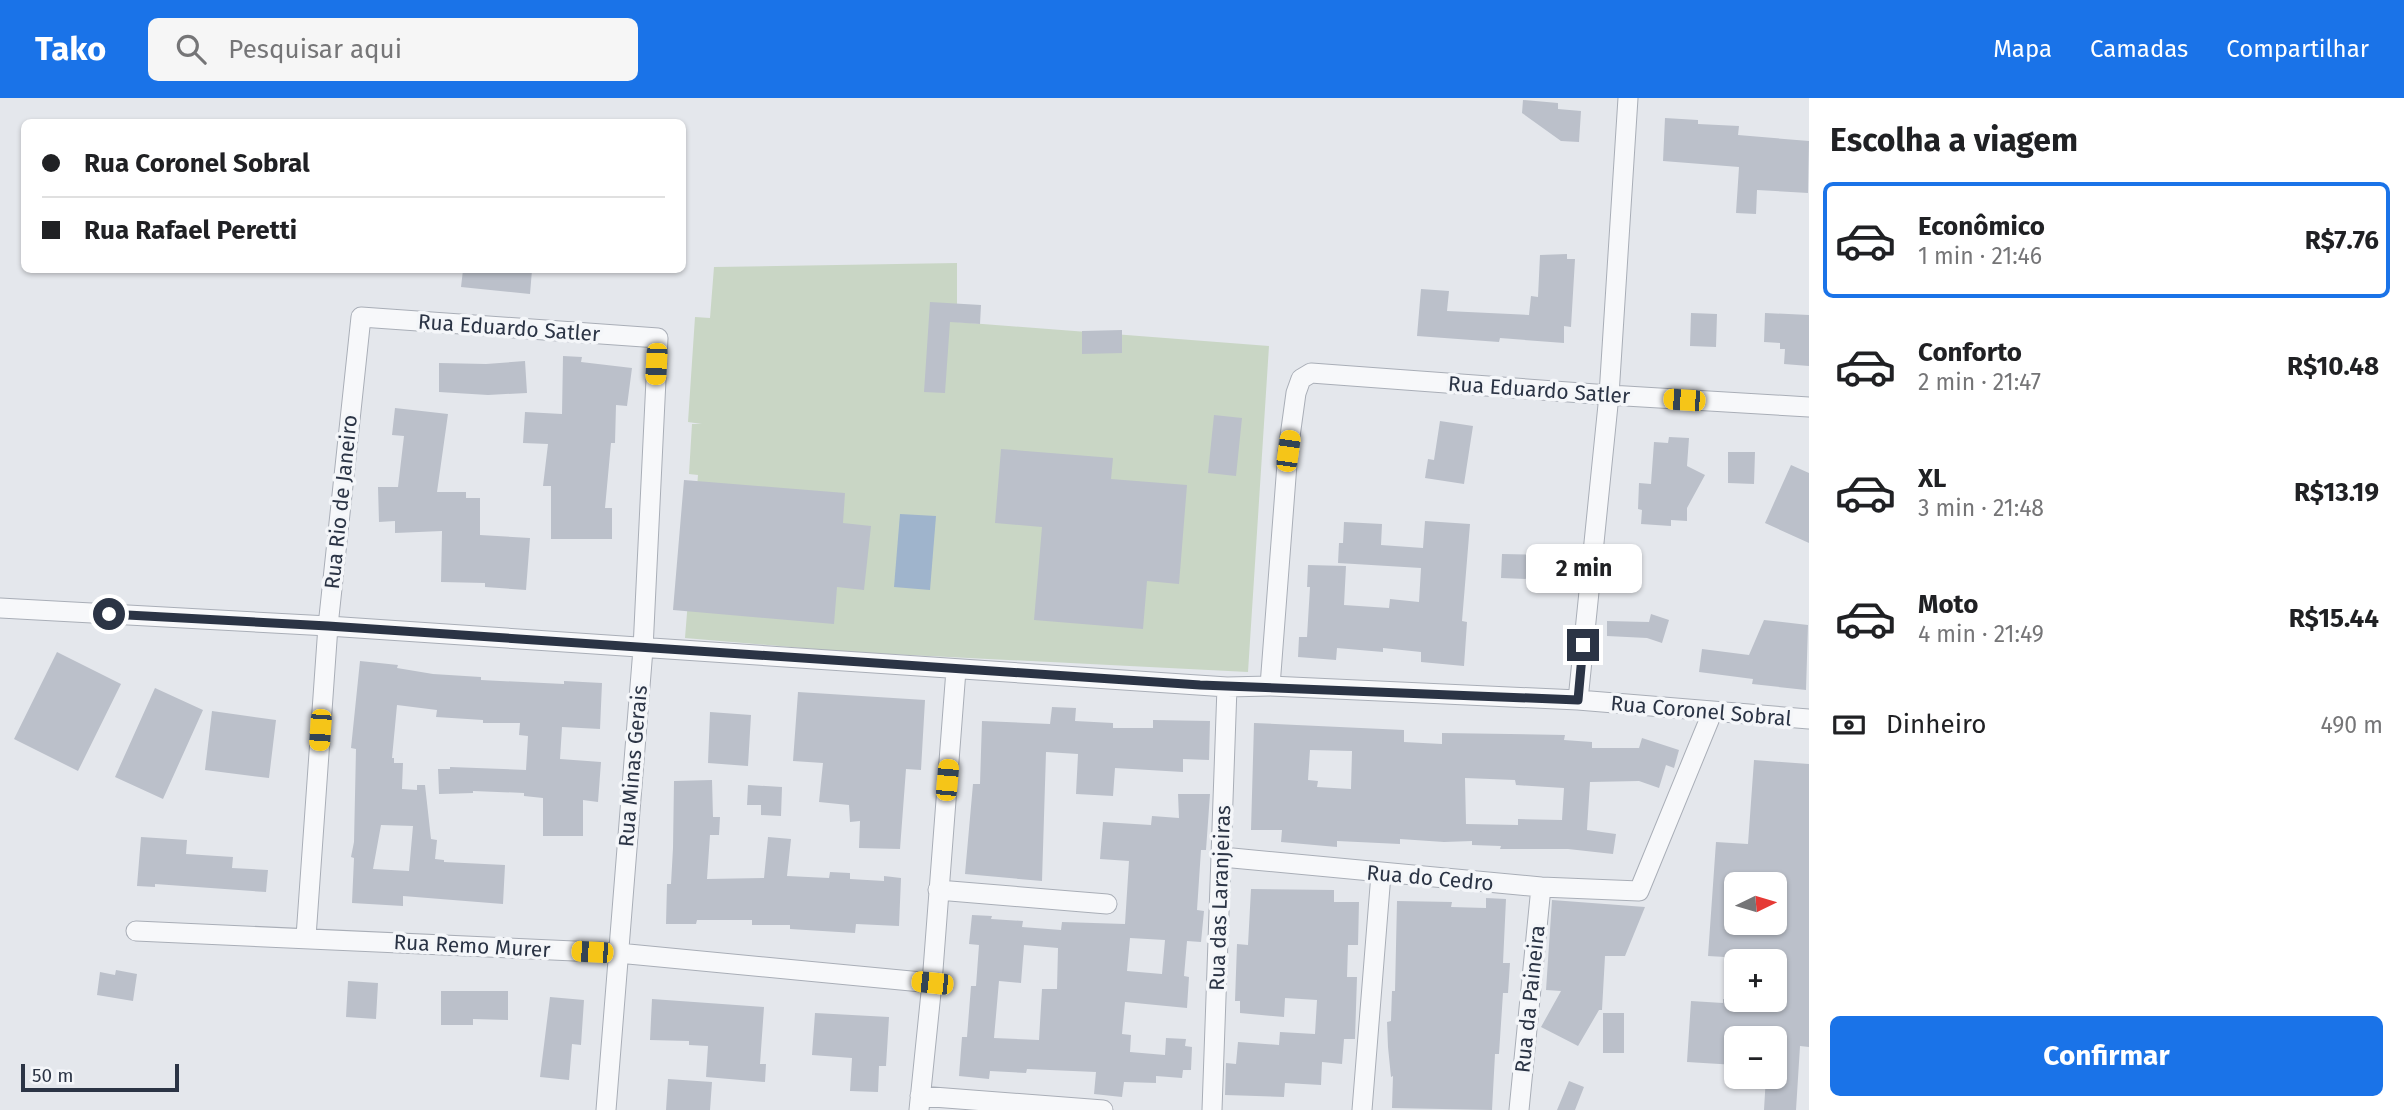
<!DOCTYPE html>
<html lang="pt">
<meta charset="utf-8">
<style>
:root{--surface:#fff;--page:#f6f6f6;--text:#202124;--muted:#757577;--line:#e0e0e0;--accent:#1a73e8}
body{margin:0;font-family:"Fira Sans",sans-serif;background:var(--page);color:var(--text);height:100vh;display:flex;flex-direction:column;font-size:26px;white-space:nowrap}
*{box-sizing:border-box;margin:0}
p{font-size:23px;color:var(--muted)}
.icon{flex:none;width:38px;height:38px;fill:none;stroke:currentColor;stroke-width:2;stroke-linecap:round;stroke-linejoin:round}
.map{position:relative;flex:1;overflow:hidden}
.panel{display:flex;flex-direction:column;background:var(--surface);width:595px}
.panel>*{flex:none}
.banner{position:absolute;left:21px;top:21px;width:665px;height:154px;border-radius:10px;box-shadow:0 2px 5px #0004;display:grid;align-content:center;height:154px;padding:0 21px;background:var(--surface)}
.needle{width:46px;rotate:85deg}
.tools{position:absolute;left:1724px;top:774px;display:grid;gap:14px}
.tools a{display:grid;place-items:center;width:63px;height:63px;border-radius:10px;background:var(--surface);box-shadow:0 2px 5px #0004;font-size:35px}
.scale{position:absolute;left:21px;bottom:18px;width:158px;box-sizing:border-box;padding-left:7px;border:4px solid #2b3445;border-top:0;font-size:19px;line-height:24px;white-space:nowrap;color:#2b3445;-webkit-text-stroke:5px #f4f6f9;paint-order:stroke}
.end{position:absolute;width:32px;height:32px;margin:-16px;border:9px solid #2b3445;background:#fff;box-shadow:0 0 0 4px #fff}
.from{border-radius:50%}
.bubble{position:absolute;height:49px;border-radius:10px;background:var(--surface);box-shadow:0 2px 5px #0004;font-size:23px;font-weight:700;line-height:49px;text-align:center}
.car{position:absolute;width:21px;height:42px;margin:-21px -10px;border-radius:9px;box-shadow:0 0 5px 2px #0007;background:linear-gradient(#f5c518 24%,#345 0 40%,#f5c518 0 76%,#345 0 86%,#f5c518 0)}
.banner b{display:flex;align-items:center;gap:24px;height:66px;font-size:26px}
.banner b+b{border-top:2px solid var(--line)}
.banner i{width:18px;height:18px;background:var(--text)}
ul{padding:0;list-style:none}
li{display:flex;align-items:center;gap:21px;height:116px;margin:0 14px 10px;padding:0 7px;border:4px solid transparent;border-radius:10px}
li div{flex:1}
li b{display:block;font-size:26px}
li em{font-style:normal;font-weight:700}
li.current{border-color:var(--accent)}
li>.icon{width:63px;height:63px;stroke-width:1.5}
h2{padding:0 21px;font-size:32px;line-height:84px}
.pay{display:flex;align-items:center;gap:18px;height:77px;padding:0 21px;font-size:26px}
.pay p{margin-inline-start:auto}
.primary-button{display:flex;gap:14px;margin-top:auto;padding:14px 21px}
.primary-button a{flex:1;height:80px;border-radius:10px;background:var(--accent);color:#fff;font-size:28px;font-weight:700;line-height:80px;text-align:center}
header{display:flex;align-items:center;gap:42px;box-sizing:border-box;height:98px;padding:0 35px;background:var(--accent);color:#fff}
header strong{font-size:33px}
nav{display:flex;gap:38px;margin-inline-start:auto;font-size:24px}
.search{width:490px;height:63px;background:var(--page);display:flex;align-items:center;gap:18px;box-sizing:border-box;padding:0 24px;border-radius:10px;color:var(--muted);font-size:26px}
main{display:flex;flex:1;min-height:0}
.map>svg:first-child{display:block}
.green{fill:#c9d6c5}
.water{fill:#9fb4cc}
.building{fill:#bbc0ca;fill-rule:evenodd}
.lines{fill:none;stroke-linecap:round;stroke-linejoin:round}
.street-casing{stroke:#a9aeb7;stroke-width:21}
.street{stroke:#f7f8fa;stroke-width:19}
.route{stroke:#2b3445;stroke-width:9}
.labels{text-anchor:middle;stroke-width:7;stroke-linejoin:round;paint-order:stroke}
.street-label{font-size:21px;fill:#2b3445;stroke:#f4f6f9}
</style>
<header>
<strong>Tako</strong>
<div class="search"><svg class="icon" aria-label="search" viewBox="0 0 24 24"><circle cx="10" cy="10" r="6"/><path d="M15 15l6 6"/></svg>Pesquisar aqui</div>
<nav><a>Mapa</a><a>Camadas</a><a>Compartilhar</a></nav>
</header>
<main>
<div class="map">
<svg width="1809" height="1012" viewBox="0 0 1809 1012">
<rect width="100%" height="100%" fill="#e4e7ec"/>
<path class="green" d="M957 165V224L1269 248 1248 574 849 554 685 540 698 377 689 376 692 326H702L688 324 695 219 710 220 714 169Z"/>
<path class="water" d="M900 416 936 418 930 492 894 489Z"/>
<path class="building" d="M1523 2 1558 5V11L1581 13 1579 44 1561 43 1522 15Z
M1665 20 1698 22V26L1739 28 1738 37 1809 43 1808 95 1757 92 1756 116 1736 115 1739 69 1663 63Z
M1567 156V161H1575L1571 229 1564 228V245L1500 240 1499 244 1417 238 1421 191 1449 193 1447 213 1529 217 1531 198 1538 199 1540 157Z
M463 172H532L530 196 461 189Z
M930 204 981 207 980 226 950 224 945 295 924 294Z
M1691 215 1717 216 1716 249 1690 248Z
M1765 215 1809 217V268L1784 266 1785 251H1780V245L1764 244Z
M1122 232V255L1082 256V233Z
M563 258 582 259 581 264 632 270 627 308 616 307 615 345H611L605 410H612V441H551V388H543L548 346 523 345 525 314 562 316Z
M525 263 527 295 488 297 439 294V265L486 266Z
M395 310 448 316 437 394H466V400H480V437L530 440 526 492 485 489V485L441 484 442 433 395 435V423L379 424 378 389H398L404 338 392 337Z
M1214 317 1242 320 1236 378 1208 375Z
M1440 323 1473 328 1464 386 1425 380 1428 361 1434 362Z
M1669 339 1689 340 1687 368 1705 377 1687 410V423L1671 422V428L1641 426 1642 412 1638 411 1639 385 1651 386 1654 344 1668 345Z
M1001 351 1113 360 1111 381 1187 387 1179 486 1147 483 1143 531 1034 522 1042 429 995 425Z
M1728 354H1755L1754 386 1728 385Z
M1791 367 1809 375V445L1765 425Z
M684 382 845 395 843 425 871 428 864 492 837 489 834 526 673 512Z
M1425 423 1470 426 1462 523 1467 524 1464 568 1421 564V554L1383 550V554L1337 550 1336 562 1298 559 1299 539H1307L1310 489H1307L1308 467 1346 468 1344 507 1389 510 1390 501 1419 504 1421 470 1338 465 1339 445H1343L1344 424 1382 426 1381 447 1423 450Z
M1502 456 1543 457 1542 467 1551 468 1550 491 1528 490 1529 481 1501 480Z
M1651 516 1669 522 1662 545 1647 540 1607 538V523L1649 524Z
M1764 522 1808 527 1806 592 1752 586 1753 581 1699 574 1702 551 1749 557Z
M57 554 121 586 78 673 14 641Z
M360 563 398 567 397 570 433 576 481 579V582L564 586V583L602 585 600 631 562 629 560 661 601 664 598 704 583 702V738H543V700L524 698V695L473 693V695L439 696 438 671H450V669L526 672 528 638 519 637 520 625H483V622L436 619 437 612 397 607 392 660H394V665H403L402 691 417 692V687H425L431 741 437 742 435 761 444 762V764L505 767 503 806 403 798V808L352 805 354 760 351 759 354 744 356 651 351 650ZM381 727 413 728 409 773 373 771Z
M155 590 203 612 163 701 115 679Z
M798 594 925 602 921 672 906 671 900 751 859 750 860 723 850 724 849 707 819 704 823 665 793 663Z
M1052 609 1076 610 1075 623 1113 625V630H1153V622L1210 623 1209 662 1183 661V674L1115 670 1113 698 1076 696 1078 656 1046 654 1042 783 965 776 973 686H980L982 623 1050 626Z
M212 613 276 622 269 680 205 672Z
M710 614 751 617 748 668 708 665Z
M1254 625 1404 632V644L1442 646V635L1565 637 1564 642 1592 644V650H1639L1642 640 1679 652 1674 670 1666 667 1659 690 1639 683 1590 684 1587 732 1616 736 1613 756 1568 751H1500L1501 748 1472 747V743L1444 744 1400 741V746L1337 743V749L1281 744 1282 732H1251ZM1310 652 1352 653 1351 691 1317 689 1318 683 1308 682ZM1465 680 1515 682 1516 687 1564 690 1562 722 1518 721V727L1466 726Z
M1754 662 1809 666V949L1800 948 1796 1012H1764L1766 978H1774V940H1736V967L1687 964 1691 903 1723 905V901H1774V863H1725V859L1708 858 1716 744 1748 746ZM1736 786H1774V824H1736Z
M712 682 713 719H720L719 737H710L707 781 764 780 768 739 791 741 787 778 829 780 830 774 850 775V781L884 783V778L901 780 899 828 856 826 855 835 790 831V827H752V822H697L696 826H666L667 786H671L673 750 674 683Z
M748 687 782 689 781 718 761 717V707H747Z
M1178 696H1210L1206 752H1201L1197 812 1204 813 1201 844 1187 843 1184 878 1189 879 1187 910 1125 904 1122 936 1131 937 1130 954 1165 957 1166 940 1186 941 1185 948 1192 949 1191 972H1183L1182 980 1156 978V985L1124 984 1122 999 1094 996 1096 974 1027 971 1026 975 990 973 989 981 959 978 962 939H967L971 888H976L979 847 969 846 972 817 992 818 991 821 1023 823 1022 829 1061 832 1062 824 1125 826 1129 763 1100 761 1103 724 1151 727 1152 718 1179 720ZM1130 840 1165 842 1162 876 1127 873ZM1024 847 1058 850 1057 891H1042L1039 942 994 940 999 883 1021 885Z
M141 739 187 742 186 756 233 759 232 770 268 772 266 794 155 786V789L137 788Z
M1251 791 1334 792V804H1359L1358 847H1348L1347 879H1357L1355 941H1344L1342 966 1322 964 1321 987 1285 985 1284 999 1225 997 1226 965 1236 966 1238 944 1279 947 1280 934 1315 936 1317 902 1285 900 1284 919 1240 915V903H1235L1237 846 1248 847Z
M1486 800 1506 801 1503 865H1510L1508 895H1503L1499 956H1495L1492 1012 1392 1010 1393 978 1391 979 1388 949 1387 924 1391 923 1392 893H1395L1397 803 1452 804 1451 809 1486 810Z
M1552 802 1645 809 1625 858H1605L1602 912H1599L1578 948 1541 929 1561 893 1546 892Z
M116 872 137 876 133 903 97 897 100 874 115 877Z
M348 883 378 885 376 921 346 919Z
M441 893H508V922L473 921V927H441Z
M550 899 584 902 581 947 572 946 569 982 540 979Z
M652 901 764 909 760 966H766L765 984 706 979 708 948 689 947V943L650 942Z
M815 915 889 919 886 968H879L878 994 850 993 852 960 812 957Z
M1603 915H1624V955H1603Z
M668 981 712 984 710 1012H666Z
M1569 983 1584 989 1575 1012H1557Z"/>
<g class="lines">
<defs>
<path id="street" d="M0 510 328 528 1227 589 1270 588 1578 602 1809 621
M1270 588 1288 353 1296 295 1301 281 1311 275 1609 297 1809 309
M1578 602 1609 297 1628 0
M1222 759 1541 789 1639 793 1712 615
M938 792 1107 806
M136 833 618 855 932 885
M306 839 328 528 361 219 658 240 643 551 606 1012
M920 998 1103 1012
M919 1012 932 885 956 572
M1212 1012 1227 589
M1362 1012 1381 776
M1519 1012 1541 789"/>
</defs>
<use href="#street" class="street-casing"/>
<use href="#street" class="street"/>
</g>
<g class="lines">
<path class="route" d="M109 516 328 528 1200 587 1578 602 1583 547"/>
</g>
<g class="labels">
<g class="street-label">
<text transform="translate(509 230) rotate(4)" y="7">Rua Eduardo Satler</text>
<text transform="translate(1539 292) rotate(4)" y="7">Rua Eduardo Satler</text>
<text transform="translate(341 404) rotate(-84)" y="7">Rua Rio de Janeiro</text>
<text transform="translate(1701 613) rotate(5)" y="7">Rua Coronel Sobral</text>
<text transform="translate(633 668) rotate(-85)" y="7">Rua Minas Gerais</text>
<text transform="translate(1430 780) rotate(5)" y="7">Rua do Cedro</text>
<text transform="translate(1220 800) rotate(-88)" y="7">Rua das Laranjeiras</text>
<text transform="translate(472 848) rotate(3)" y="7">Rua Remo Murer</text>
<text transform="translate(1530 901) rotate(-84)" y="7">Rua da Paineira</text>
</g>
</g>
</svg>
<div class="tools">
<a><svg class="needle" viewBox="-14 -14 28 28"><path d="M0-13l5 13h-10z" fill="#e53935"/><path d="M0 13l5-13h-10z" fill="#757577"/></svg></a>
<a>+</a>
<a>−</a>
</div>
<div class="scale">50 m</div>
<i class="end from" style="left:109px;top:516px"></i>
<i class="end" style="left:1583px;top:547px"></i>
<div class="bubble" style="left:1526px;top:446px;width:116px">2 min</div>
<i class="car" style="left:656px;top:266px;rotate:183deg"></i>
<i class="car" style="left:1684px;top:302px;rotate:274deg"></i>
<i class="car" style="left:1288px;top:353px;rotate:8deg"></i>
<i class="car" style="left:320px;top:632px;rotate:184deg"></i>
<i class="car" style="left:947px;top:682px;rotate:5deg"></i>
<i class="car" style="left:592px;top:854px;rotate:273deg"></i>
<i class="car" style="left:932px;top:885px;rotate:276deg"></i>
<div class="banner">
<b><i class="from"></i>Rua Coronel Sobral</b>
<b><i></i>Rua Rafael Peretti</b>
</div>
</div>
<section class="panel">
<h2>Escolha a viagem</h2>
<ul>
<li class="current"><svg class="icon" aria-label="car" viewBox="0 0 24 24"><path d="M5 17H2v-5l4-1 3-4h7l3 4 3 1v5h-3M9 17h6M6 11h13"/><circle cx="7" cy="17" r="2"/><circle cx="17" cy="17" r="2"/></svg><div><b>Econômico</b><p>1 min · 21:46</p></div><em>R$7.76</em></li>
<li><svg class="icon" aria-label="car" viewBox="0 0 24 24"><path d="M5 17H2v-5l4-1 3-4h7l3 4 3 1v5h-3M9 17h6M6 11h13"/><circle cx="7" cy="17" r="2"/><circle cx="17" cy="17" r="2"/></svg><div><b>Conforto</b><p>2 min · 21:47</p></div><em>R$10.48</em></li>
<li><svg class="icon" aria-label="car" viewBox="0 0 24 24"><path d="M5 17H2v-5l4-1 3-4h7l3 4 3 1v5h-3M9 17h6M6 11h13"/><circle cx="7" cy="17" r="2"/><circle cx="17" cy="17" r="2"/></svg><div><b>XL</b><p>3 min · 21:48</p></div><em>R$13.19</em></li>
<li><svg class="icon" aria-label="car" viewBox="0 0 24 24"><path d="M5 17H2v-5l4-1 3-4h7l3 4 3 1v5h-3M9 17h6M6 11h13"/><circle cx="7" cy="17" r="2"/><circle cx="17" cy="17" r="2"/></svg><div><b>Moto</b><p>4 min · 21:49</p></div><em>R$15.44</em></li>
</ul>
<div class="pay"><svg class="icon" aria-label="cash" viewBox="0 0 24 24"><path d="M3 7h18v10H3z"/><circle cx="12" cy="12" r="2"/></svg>Dinheiro<p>490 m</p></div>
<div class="primary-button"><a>Confirmar</a></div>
</section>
</main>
